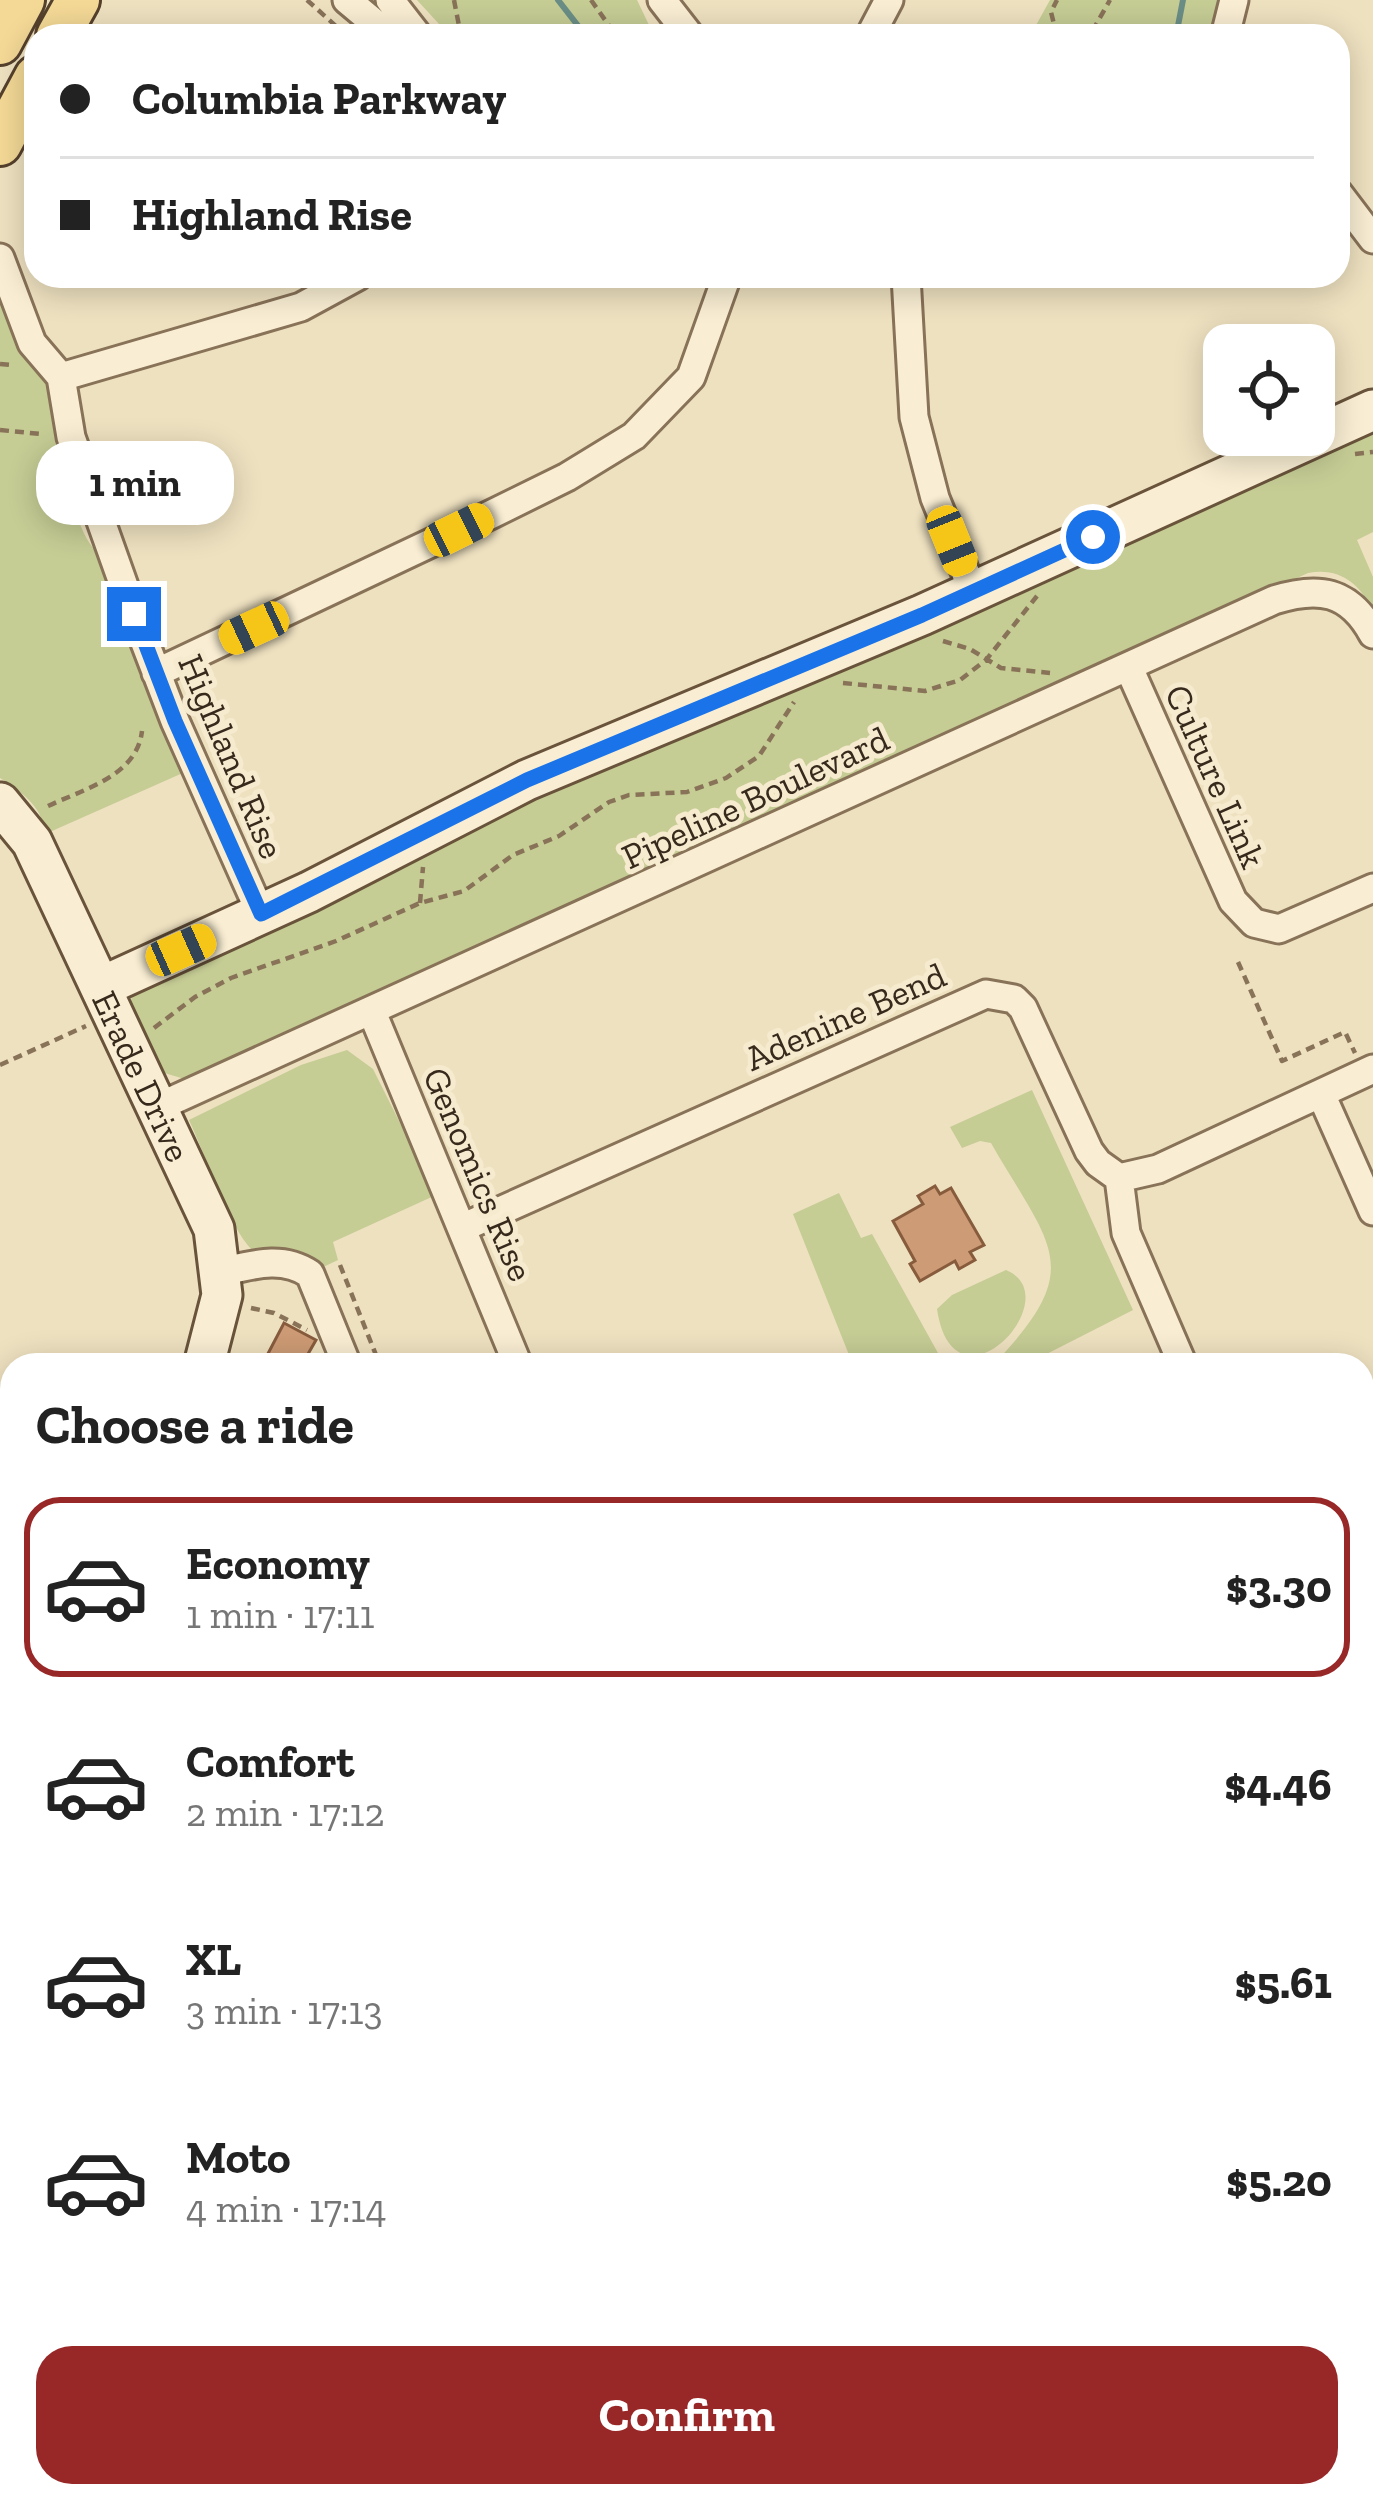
<!DOCTYPE html>
<meta charset="utf-8">
<style>
:root{--surface:#fff;--page:#f6f6f6;--text:#222;--muted:#767676;--line:#e0e0e0;--accent:#982827}
body{margin:0;font-family:"Zilla Slab",serif;background:var(--page);color:var(--text);height:100vh;display:flex;flex-direction:column;font-size:45px;white-space:nowrap}
*{box-sizing:border-box;margin:0}
p{font-size:39px;color:var(--muted)}
.icon{flex:none;width:66px;height:66px;fill:none;stroke:currentColor;stroke-width:2;stroke-linecap:round;stroke-linejoin:round}
.map{position:relative;flex:1;overflow:hidden}
.details{position:absolute;left:0px;top:1353px;width:1374px;height:1155px;display:flex;flex-direction:column;background:var(--surface);border-radius:36px 36px 0 0;box-shadow:0 6px 30px #0003}
.details>*{flex:none}
.hud{position:absolute;left:24px;top:24px;width:1326px;height:264px;border-radius:36px;box-shadow:0 6px 30px #0003;display:grid;align-content:center;height:264px;padding:0 36px;background:var(--surface)}
.fabs{position:absolute;left:1203px;top:324px;display:grid;gap:24px}
.fabs a{display:grid;place-items:center;width:132px;height:132px;border-radius:24px;background:var(--surface);box-shadow:0 6px 30px #0003;font-size:60px}
.end{position:absolute;width:54px;height:54px;margin:-27px;border:15px solid #1a73e8;background:#fff;box-shadow:0 0 0 6px #fff}
.from{border-radius:50%}
.bubble{position:absolute;height:84px;border-radius:36px;background:var(--surface);box-shadow:0 6px 30px #0003;font-size:39px;font-weight:700;line-height:84px;text-align:center}
.car{position:absolute;width:36px;height:72px;margin:-36px -18px;border-radius:15px;box-shadow:0 0 9px 3px #0007;background:linear-gradient(#f5c518 24%,#345 0 40%,#f5c518 0 76%,#345 0 86%,#f5c518 0)}
.hud b{display:flex;align-items:center;gap:42px;height:114px;font-size:45px}
.hud b+b{border-top:3px solid var(--line)}
.hud i{width:30px;height:30px;background:var(--text)}
ul{padding:0;list-style:none}
li{display:flex;align-items:center;gap:36px;height:180px;margin:0 24px 18px;padding:0 12px;border:6px solid transparent;border-radius:36px}
li div{flex:1}
li b{display:block;font-size:45px}
li em{font-style:normal;font-weight:700}
li.selected{border-color:var(--accent)}
li>.icon{width:108px;height:108px;stroke-width:1.5}
h2{padding:0 36px;font-size:54px;line-height:144px}
.primary-button{display:flex;gap:24px;margin-top:auto;padding:24px 36px}
.primary-button a{flex:1;height:138px;border-radius:36px;background:var(--accent);color:#fff;font-size:48px;font-weight:700;line-height:138px;text-align:center}
.map>svg:first-child{display:block}
.green{fill:#c5cc94}
.lines{fill:none;stroke-linecap:round;stroke-linejoin:round}
.stream{stroke:#6a8e86;stroke-width:6}
.building{fill:#cd9b75;stroke:#875c3d;stroke-width:3}
.lane-casing{stroke:#887258;stroke-width:20}
.street-casing{stroke:#887258;stroke-width:33}
.secondary-casing{stroke:#69533b;stroke-width:45}
.primary-casing{stroke:#55402c;stroke-width:48}
.path{stroke:#887258;stroke-width:4.5;stroke-dasharray:9 6;stroke-linecap:butt}
.lane{stroke:#f9eed3;stroke-width:14}
.street{stroke:#f9eed3;stroke-width:27}
.secondary{stroke:#f9eed3;stroke-width:39}
.primary{stroke:#f3d896;stroke-width:42}
.route{stroke:#1a73e8;stroke-width:15}
.labels{text-anchor:middle;stroke-width:10;stroke-linejoin:round;paint-order:stroke}
.street-label{font-size:36px;fill:#372a1c;stroke:#f6ebcf}
</style>
<div class="map">
<svg width="1373" height="2507" viewBox="0 0 1373 2507">
<rect width="100%" height="100%" fill="#eee1c0"/>
<path class="green" d="M417 0H637L649 25 661 36H450Z
M1050 0H1221L1212 36H1030Z
M0 286 51 386 76 481C69 502 83 543 101 555L185 772 43 835C47 809 20 791 0 778Z
M1373 422V532L1357 540 1373 577V611C1360 584 1340 567 1308 573L208 1075 188 1080 161 1072 129 1007 133 993 547 783Z
M347 1050 373 1069 436 1195 333 1242 338 1260 319 1269 284 1250H252C229 1227 205 1154 189 1120L301 1065Z
M1032 1090 1133 1310 1025 1365H993C1087 1267 1052 1249 991 1143L980 1141 962 1148 950 1127Z
M839 1193 861 1238 872 1234 938 1353 939 1365H853L793 1214Z
M1006 1270C1071 1297 954 1422 937 1309L952 1295Z"/>
<g class="lines">
<path class="stream" d="M558 0 586 36
M1176 36 1183 0"/>
</g>
<path class="building" d="M935 1186 940 1194 951 1188 984 1245 970 1252 975 1260 959 1269 955 1261 920 1281 910 1264 915 1261 893 1221 923 1204 918 1196Z
M284 1323 316 1340 308 1354 303 1365H262Z"/>
<g class="lines">
<defs>
<path id="lane" d="M0 1458 12 1464
M0 1598 12 1575
M0 1658 12 1671"/>
<path id="street" d="M347 0 390 36
M390 0 418 36
M662 0 690 36
M870 36 889 0
M1225 36 1234 0
M1338 193 1373 239
M0 258 32 343 61 377 71 437 134 614 175 721 261 914
M906 276 914 417 935 498 973 591
M61 377 301 307 358 276
M1129 668 1233 901 1254 923 1279 929 1373 888
M156 673 492 514 567 477 634 436 691 377 727 276
M372 1012 518 1365
M1321 1094 1373 1211
M158 1107 1274 600C1318 586 1349 590 1373 634
M1119 1178 1158 1169 1373 1069
M1119 1178 1126 1233 1183 1365
M464 1227 986 994 1014 999 1023 1008 1089 1151 1098 1163 1119 1178
M221 1272C252 1265 282 1255 310 1274L347 1365
M1362 1526 1373 1523
M1362 1682 1373 1688
M1362 1918 1373 1898
M419 2507 425 2496"/>
<g id="secondary">
<path id="s1" d="M0 803 32 842 214 1229 222 1295 204 1365"/>
<path d="M101 987 309 892 527 780 922 615 1373 410"/>
<path d="M0 1763 5 1735"/>
</g>
<path id="primary" d="M58 36 78 0
M0 43 23 0
M0 144 36 77
M0 1914 12 1921
M0 1965 12 1972
M983 2496 1003 2507
M1073 2496 1093 2507"/>
</defs>
<use href="#lane" class="lane-casing"/>
<use href="#street" class="street-casing"/>
<use href="#secondary" class="secondary-casing"/>
<use href="#primary" class="primary-casing"/>
<path class="path" d="M307 0 347 36
M454 0 461 36
M591 0 610 27 628 36
M600 36 610 27
M1057 36 1051 12 1057 0
M1078 36 1093 30 1110 0
M0 364 11 365
M0 430 41 434
M1355 454 1373 452
M943 641 970 649 1001 668 1050 673
M843 683 925 691 960 680 986 660 1037 596
M48 806C84 789 137 776 142 731
M420 903 423 867
M1238 962 1282 1061 1345 1032 1355 1053
M154 1028 195 997 231 978 336 941 420 903 464 891 513 855 559 836 609 802 629 795 687 792 726 778 759 756 794 702
M0 1065 86 1026
M340 1265 380 1365
M251 1308 274 1313 307 1330
M308 1354 314 1365"/>
<use href="#lane" class="lane"/>
<use href="#street" class="street"/>
<use href="#secondary" class="secondary"/>
<use href="#primary" class="primary"/>
</g>
<g class="lines">
<path class="route" d="M134 614 175 721 261 914 527 780 922 615 1093 537"/>
</g>
<g class="labels">
<g class="street-label">
<text transform="translate(232 756) rotate(67)" y="13">Highland Rise</text>
<text transform="translate(1216 776) rotate(66)" y="13">Culture Link</text>
<text transform="translate(755 797) rotate(-25)" y="13">Pipeline Boulevard</text>
<text transform="translate(845 1016) rotate(-24)" y="13">Adenine Bend</text>
<text dy="13" stroke="none"><textPath href="#s1" startOffset="309">Erade Drive</textPath></text>
<text transform="translate(479 1174) rotate(67)" y="13">Genomics Rise</text>
</g>
</g>
</svg>
<div class="fabs">
<a><svg class="icon" aria-label="locate" viewBox="0 0 24 24"><circle cx="12" cy="12" r="6"/><path d="M12 2v4M12 18v4M2 12h4M18 12h4"/></svg></a>
</div>
<i class="end from" style="left:1093px;top:537px"></i>
<i class="end" style="left:134px;top:614px"></i>
<div class="bubble" style="left:36px;top:441px;width:198px">1 min</div>
<i class="car" style="left:459px;top:530px;rotate:64deg"></i>
<i class="car" style="left:952px;top:541px;rotate:158deg"></i>
<i class="car" style="left:254px;top:628px;rotate:245deg"></i>
<i class="car" style="left:181px;top:950px;rotate:66deg"></i>
<div class="hud">
<b><i class="from"></i>Columbia Parkway</b>
<b><i></i>Highland Rise</b>
</div>
<section class="details">
<h2>Choose a ride</h2>
<ul>
<li class="selected"><svg class="icon" aria-label="car" viewBox="0 0 24 24"><path d="M5 17H2v-5l4-1 3-4h7l3 4 3 1v5h-3M9 17h6M6 11h13"/><circle cx="7" cy="17" r="2"/><circle cx="17" cy="17" r="2"/></svg><div><b>Economy</b><p>1 min · 17:11</p></div><em>$3.30</em></li>
<li><svg class="icon" aria-label="car" viewBox="0 0 24 24"><path d="M5 17H2v-5l4-1 3-4h7l3 4 3 1v5h-3M9 17h6M6 11h13"/><circle cx="7" cy="17" r="2"/><circle cx="17" cy="17" r="2"/></svg><div><b>Comfort</b><p>2 min · 17:12</p></div><em>$4.46</em></li>
<li><svg class="icon" aria-label="car" viewBox="0 0 24 24"><path d="M5 17H2v-5l4-1 3-4h7l3 4 3 1v5h-3M9 17h6M6 11h13"/><circle cx="7" cy="17" r="2"/><circle cx="17" cy="17" r="2"/></svg><div><b>XL</b><p>3 min · 17:13</p></div><em>$5.61</em></li>
<li><svg class="icon" aria-label="car" viewBox="0 0 24 24"><path d="M5 17H2v-5l4-1 3-4h7l3 4 3 1v5h-3M9 17h6M6 11h13"/><circle cx="7" cy="17" r="2"/><circle cx="17" cy="17" r="2"/></svg><div><b>Moto</b><p>4 min · 17:14</p></div><em>$5.20</em></li>
</ul>
<div class="primary-button"><a>Confirm</a></div>
</section>
</div>
